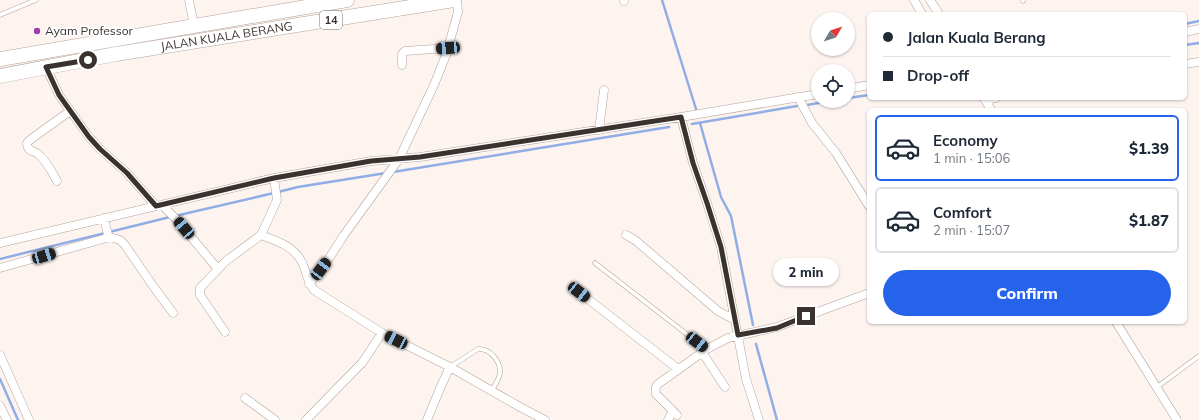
<!DOCTYPE html>
<meta charset="utf-8">
<style>
:root{--surface:#fff;--page:#f6f6f7;--text:#1f2937;--muted:#747a83;--line:#e0e1e3;--accent:#2563eb}
body{margin:0;font-family:Mulish,sans-serif;background:var(--page);color:var(--text);height:100vh;display:flex;flex-direction:column;font-size:15px;white-space:nowrap}
*{box-sizing:border-box;margin:0}
p{font-size:13px;color:var(--muted)}
.icon{flex:none;width:22px;height:22px;fill:none;stroke:currentColor;stroke-width:2;stroke-linecap:round;stroke-linejoin:round}
.map{position:relative;flex:1;overflow:hidden}
.side{position:absolute;left:867px;top:108px;width:320px;height:216px;display:flex;flex-direction:column;background:var(--surface);border-radius:6px;box-shadow:0 1px 3px #0004}
.side>*{flex:none}
.banner{position:absolute;left:867px;top:12px;width:320px;height:88px;border-radius:6px;box-shadow:0 1px 3px #0004;display:grid;align-content:center;height:88px;padding:0 16px;background:var(--surface)}
.needle{width:26px;rotate:51deg}
.tools{position:absolute;left:811px;top:12px;display:grid;gap:8px}
.tools a{display:grid;place-items:center;width:44px;height:44px;border-radius:50%;background:var(--surface);box-shadow:0 1px 3px #0004;font-size:20px}
.end{position:absolute;width:18px;height:18px;margin:-9px;border:5px solid #3a322e;background:#fff;box-shadow:0 0 0 2px #fff}
.from{border-radius:50%}
.bubble{position:absolute;height:28px;border-radius:14px;background:var(--surface);box-shadow:0 1px 3px #0004;font-size:13px;font-weight:800;line-height:28px;text-align:center}
.car{position:absolute;width:12px;height:24px;margin:-12px -6px;border-radius:5px;box-shadow:0 0 3px 1px #0007;background:linear-gradient(#222 24%,#8ab4d8 0 40%,#222 0 76%,#8ab4d8 0 86%,#222 0)}
.banner b{display:flex;align-items:center;gap:14px;height:38px;font-size:15px}
.banner b+b{border-top:1px solid var(--line)}
.banner i{width:10px;height:10px;background:var(--text)}
ul{padding:7px 0 0;list-style:none}
li{display:flex;align-items:center;gap:12px;height:66px;margin:0 8px 6px;padding:0 8px;border:2px solid var(--line);border-radius:6px}
li div{flex:1}
li b{display:block;font-size:15px}
li em{font-style:normal;font-weight:800}
li.active{border-color:var(--accent)}
li>.icon{width:36px;height:36px;stroke-width:1.5}
.action{display:flex;gap:8px;margin-top:auto;padding:8px 16px}
.action a{flex:1;height:46px;border-radius:24px;background:var(--accent);color:#fff;font-size:16px;font-weight:800;line-height:46px;text-align:center}
.map>svg:first-child{display:block}
.lines{fill:none;stroke-linecap:round;stroke-linejoin:round}
.stream{stroke:#90ade6;stroke-width:2.5}
.lane-casing{stroke:#b5a198;stroke-width:5}
.street-casing{stroke:#b5a198;stroke-width:9}
.highway-casing{stroke:#b5a198;stroke-width:15}
.lane{stroke:#fff;stroke-width:4}
.street{stroke:#fff;stroke-width:8}
.highway{stroke:#fff;stroke-width:14}
.route{stroke:#3a322e;stroke-width:5}
.poi-dot{fill:#9f3fa7;stroke:#fff;stroke-width:1.5}
.labels{text-anchor:middle;stroke-width:3.5;stroke-linejoin:round;paint-order:stroke}
.shield{fill:#fff;stroke:#75706d;stroke-width:1}
.shield-label{font-size:11px;font-weight:bold;fill:#3a322e}
.poi-label{font-size:12px;fill:#3a322e;stroke:#fff;text-anchor:start}
.street-label{font-size:12px;fill:#3a322e;stroke:#fff}
</style>
<div class="map">
<svg width="1199" height="420" viewBox="0 0 1199 420">
<rect width="100%" height="100%" fill="#fdf4f0"/>
<g class="lines">
<path class="stream" d="M662 0 696 109
M1185 24 1199 21
M1185 45 1199 43
M848 98 869 95
M807 105 830 101
M700 123 721 197 731 216 753 325
M692 124 797 106
M393 172 669 127
M278 192 298 187 386 173
M175 216 274 193
M0 259 170 217
M756 344 777 420
M0 379 18 420"/>
<defs>
<path id="lane" d="M1023 1V0
M0 15 36 0
M595 263 706 349
M450 367 478 349C490 348 501 362 500 373 499 379 495 385 492 390
M1157 387 1199 356"/>
<path id="street" d="M189 0 194 26
M624 0V1
M914 0 922 14
M930 0 939 14
M1185 32 1199 29
M1185 64 1199 62
M402 65V54L405 51 448 48
M46 67 59 95 89 137 100 149 127 173 156 206
M848 89 869 85
M798 97 812 123 836 153 869 206
M984 98 991 110
M985 100 996 98
M681 117 693 163 707 203 721 247 746 379 759 420
M599 130 604 90
M274 178 277 200 261 235C278 241 297 247 304 267 307 275 308 282 314 290L382 333 450 367 520 407 545 420
M57 181C52 172 46 160 38 154 32 149 28 153 27 143L31 139 70 111
M162 205 175 218 218 269
M626 235 635 240 718 311 735 320
M110 237 120 240 125 245 153 286 173 313
M0 243 274 178 371 161 420 157 681 117 818 94
M0 268 110 237 108 235 104 218
M309 284 328 260 344 235 399 159 434 85 446 55 458 12 457 0
M579 292 678 369
M1116 322 1177 420
M225 332 200 295V288L226 261 261 235
M702 352 725 387
M0 355 29 420
M245 398 275 420
M0 406 7 420
M677 415 656 394C655 390 655 387 658 384L707 349 728 338 777 327 869 293
M306 420 362 363 382 333
M427 420 441 386 450 367
M668 420 673 411"/>
<g id="highway">
<path d="M0 59 347 0"/>
<path id="s1" d="M0 76 116 54 454 0"/>
</g>
</defs>
<use href="#lane" class="lane-casing"/>
<use href="#street" class="street-casing"/>
<use href="#highway" class="highway-casing"/>
<use href="#lane" class="lane"/>
<use href="#street" class="street"/>
<use href="#highway" class="highway"/>
</g>
<g class="lines">
<path class="route" d="M88 60 46 67 59 95 89 137 100 149 127 173 156 206 274 178 371 161 420 157 681 117 693 163 707 203 721 247 738 335 777 328 806 316"/>
</g>
<circle class="poi-dot" cx="37" cy="31" r="4"/>
<g class="labels">
<rect class="shield" x="320" y="11" width="22" height="18" rx="3"/>
<g class="shield-label">
<text x="331" y="24">14</text>
</g>
<g class="poi-label">
<text x="45" y="35">Ayam Professor</text>
</g>
<g class="street-label">
<text dy="4" stroke="none"><textPath href="#s1" startOffset="230">JALAN KUALA BERANG</textPath></text>
</g>
</g>
</svg>
<div class="tools">
<a><svg class="needle" viewBox="-14 -14 28 28"><path d="M0-13l5 13h-10z" fill="#e53935"/><path d="M0 13l5-13h-10z" fill="#747a83"/></svg></a>
<a><svg class="icon" aria-label="locate" viewBox="0 0 24 24"><circle cx="12" cy="12" r="6"/><path d="M12 2v4M12 18v4M2 12h4M18 12h4"/></svg></a>
</div>
<i class="end from" style="left:88px;top:60px"></i>
<i class="end" style="left:806px;top:316px"></i>
<div class="bubble" style="left:773px;top:258px;width:66px">2 min</div>
<i class="car" style="left:448px;top:48px;rotate:266deg"></i>
<i class="car" style="left:184px;top:228px;rotate:320deg"></i>
<i class="car" style="left:44px;top:256px;rotate:74deg"></i>
<i class="car" style="left:321px;top:269px;rotate:37deg"></i>
<i class="car" style="left:579px;top:292px;rotate:128deg"></i>
<i class="car" style="left:396px;top:340px;rotate:296deg"></i>
<i class="car" style="left:697px;top:342px;rotate:128deg"></i>
<div class="banner">
<b><i class="from"></i>Jalan Kuala Berang</b>
<b><i></i>Drop-off</b>
</div>
<section class="side">
<ul>
<li class="active"><svg class="icon" aria-label="car" viewBox="0 0 24 24"><path d="M5 17H2v-5l4-1 3-4h7l3 4 3 1v5h-3M9 17h6M6 11h13"/><circle cx="7" cy="17" r="2"/><circle cx="17" cy="17" r="2"/></svg><div><b>Economy</b><p>1 min · 15:06</p></div><em>$1.39</em></li>
<li><svg class="icon" aria-label="car" viewBox="0 0 24 24"><path d="M5 17H2v-5l4-1 3-4h7l3 4 3 1v5h-3M9 17h6M6 11h13"/><circle cx="7" cy="17" r="2"/><circle cx="17" cy="17" r="2"/></svg><div><b>Comfort</b><p>2 min · 15:07</p></div><em>$1.87</em></li>
</ul>
<div class="action"><a>Confirm</a></div>
</section>
</div>
